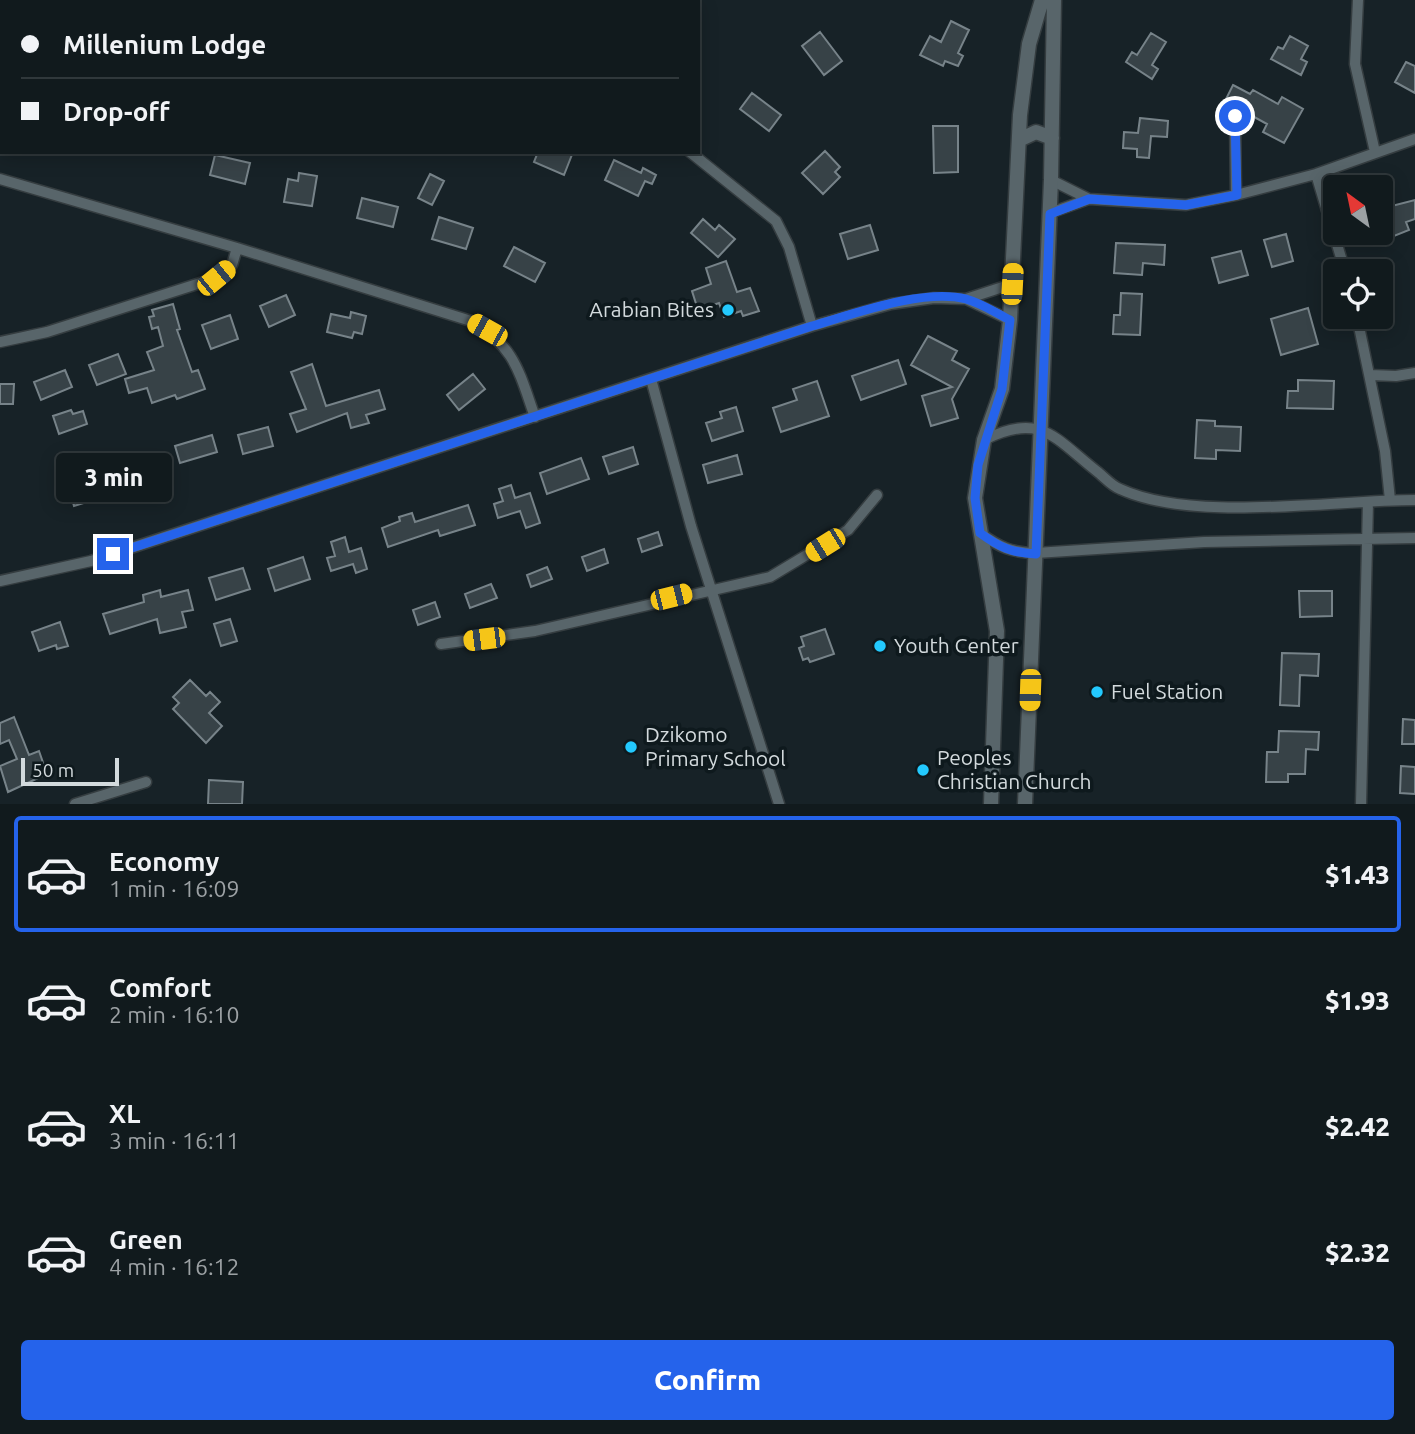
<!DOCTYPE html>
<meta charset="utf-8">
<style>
:root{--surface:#111a1d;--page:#1a2326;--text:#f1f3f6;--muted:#9ca1a4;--line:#30383b;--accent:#2563eb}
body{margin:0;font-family:Ubuntu,sans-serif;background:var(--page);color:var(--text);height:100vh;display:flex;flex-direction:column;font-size:26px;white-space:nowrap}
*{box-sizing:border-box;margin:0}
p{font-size:23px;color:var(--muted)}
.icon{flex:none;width:38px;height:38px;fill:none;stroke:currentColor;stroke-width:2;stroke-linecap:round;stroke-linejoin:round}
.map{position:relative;height:804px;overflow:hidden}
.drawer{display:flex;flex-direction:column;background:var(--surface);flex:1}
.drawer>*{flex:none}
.banner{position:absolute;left:0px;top:0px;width:700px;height:154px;box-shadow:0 4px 18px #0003,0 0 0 2px var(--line);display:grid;align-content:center;height:154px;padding:0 21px;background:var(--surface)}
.needle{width:46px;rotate:327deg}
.buttons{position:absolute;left:1323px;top:175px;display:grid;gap:14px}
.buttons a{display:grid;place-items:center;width:70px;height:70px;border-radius:7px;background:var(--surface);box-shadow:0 4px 18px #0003,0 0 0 2px var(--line);font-size:35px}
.scale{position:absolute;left:21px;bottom:18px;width:98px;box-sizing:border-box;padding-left:7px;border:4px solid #d3dadd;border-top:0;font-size:19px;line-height:24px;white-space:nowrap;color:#d3dadd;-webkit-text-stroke:5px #0e191d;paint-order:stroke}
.end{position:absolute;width:32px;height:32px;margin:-16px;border:9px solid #2563eb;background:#fff;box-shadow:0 0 0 4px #fff}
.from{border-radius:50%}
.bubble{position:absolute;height:49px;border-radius:7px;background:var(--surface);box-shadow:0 4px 18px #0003,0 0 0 2px var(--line);font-size:23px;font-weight:800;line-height:49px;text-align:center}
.car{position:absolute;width:21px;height:42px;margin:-21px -10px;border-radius:9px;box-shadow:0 0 5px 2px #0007;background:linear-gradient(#f5c518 24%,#345 0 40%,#f5c518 0 76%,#345 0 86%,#f5c518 0)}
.banner b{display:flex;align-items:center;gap:24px;height:66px;font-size:26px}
.banner b+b{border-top:2px solid var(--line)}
.banner i{width:18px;height:18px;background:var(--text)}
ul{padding:12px 0 0;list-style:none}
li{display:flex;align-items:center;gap:21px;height:116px;margin:0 14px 10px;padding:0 7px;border:4px solid transparent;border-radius:7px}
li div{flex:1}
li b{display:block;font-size:26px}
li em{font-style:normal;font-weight:800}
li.current{border-color:var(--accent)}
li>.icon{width:63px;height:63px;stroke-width:1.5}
.action{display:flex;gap:14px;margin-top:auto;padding:14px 21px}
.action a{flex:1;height:80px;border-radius:7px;background:var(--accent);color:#fff;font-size:28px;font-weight:800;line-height:80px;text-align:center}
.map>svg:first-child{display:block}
.building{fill:#374247;stroke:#778389;stroke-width:2}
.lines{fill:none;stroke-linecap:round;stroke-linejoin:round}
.street-casing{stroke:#353d40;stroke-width:13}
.secondary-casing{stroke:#353d40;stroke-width:17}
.street{stroke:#58656a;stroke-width:10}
.secondary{stroke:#58656a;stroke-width:14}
.route{stroke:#2563eb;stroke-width:9}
.poi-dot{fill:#23c9fe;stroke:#0e191d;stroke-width:2.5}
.labels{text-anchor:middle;stroke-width:7;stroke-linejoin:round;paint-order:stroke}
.poi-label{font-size:21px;fill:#d3dadd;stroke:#0e191d;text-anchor:start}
</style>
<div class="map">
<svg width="1415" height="804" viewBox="0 0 1415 804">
<rect width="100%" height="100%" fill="#172227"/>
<path class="building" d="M951 21 969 30 958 53 963 56 958 66 945 61 943 66 920 55 930 36 941 42Z
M820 32 842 61 824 75 802 46Z
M1151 33 1166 42 1152 65 1158 69 1152 79 1126 62 1132 52 1137 55Z
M1290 36 1308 46 1301 59 1307 62 1301 75 1271 59 1278 47 1283 49Z
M1406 62 1415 66V93L1395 82Z
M1233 85 1250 94 1253 90 1278 104 1282 97 1303 109 1284 143 1263 132 1267 124 1225 101Z
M752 93 781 115 769 131 740 109Z
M1140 118 1168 121 1167 137 1151 136 1149 158 1137 157V149L1123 148 1124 132 1138 133Z
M933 126H958V172L934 173Z
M825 151 840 167 835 172 840 177 823 194 802 173Z
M538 152H573L564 175 534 162Z
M215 155 250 163 245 184 210 175Z
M614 160 641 173 643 168 656 175 652 184 645 181 638 196 605 180Z
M299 173 317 176 312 206 284 202 288 179 298 181Z
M430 174 444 181 432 205 418 198Z
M362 198 398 207 393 227 357 218Z
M1415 200V219L1406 222 1409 230 1394 236 1392 230 1381 235V212L1385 211 1384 208Z
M439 217 473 228 466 249 432 239Z
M703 219 715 230 719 225 735 239 718 257 691 233Z
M870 225 878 250 848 259 840 234Z
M1286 234 1293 261 1272 267 1264 240Z
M1116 243 1165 245 1164 265 1143 263 1142 275 1114 273Z
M514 247 545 263 535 282 504 266Z
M1241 251 1248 275 1219 283 1212 258Z
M726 261 737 292 750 288 759 311 743 316 741 311 724 317 719 303 698 310 692 291 711 284 706 268Z
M1121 293 1142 294 1140 335 1113 334 1114 315H1120Z
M286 295 295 315 269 327 260 306Z
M173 304 180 329 177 330 192 372 198 370 205 389 177 399 175 395 152 403 147 388 129 393 125 379 154 370 147 352 163 346 158 327 152 329 149 317 154 316 152 310Z
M1308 308 1318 344 1281 355 1271 319Z
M351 312 366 316 362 334 354 332 352 338 327 332 331 314 350 318Z
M230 315 238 339 211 349 202 325Z
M928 336 957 351 952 360 969 369 952 399 958 418 931 426 922 396 952 387 911 365Z
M118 354 126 374 97 385 89 365Z
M898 360 906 384 861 400 852 376Z
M312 364 326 406 379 390 385 409 366 415 369 423 351 428 347 413 297 432 290 414 306 409 291 372Z
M65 370 72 387 41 400 34 382Z
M473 374 485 389 459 410 447 395Z
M1298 380 1334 381 1333 409 1287 408 1288 391H1298Z
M817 381 829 416 781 432 773 408 797 400 793 389Z
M0 384H14L13 404H0Z
M736 407 743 431 712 441 706 423 722 418 720 412Z
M71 410 73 414 83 411 87 424 59 434 53 416Z
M1197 420 1215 421V426L1241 427 1240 451 1216 450V459L1195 458Z
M268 427 273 446 243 454 238 435Z
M212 435 217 452 180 463 175 446Z
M633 447 638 464 609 474 603 457Z
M737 455 742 474 708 483 703 465Z
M581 458 589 479 547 494 540 473Z
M156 462 162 480 133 490 127 472Z
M98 480 103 497 74 506 69 488Z
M511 485 515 498 530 493 540 523 526 528 520 511 498 518 494 504 503 501 499 489Z
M468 505 475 525 440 536 438 530 388 547 382 528 400 521 399 517 412 513 415 522Z
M658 532 662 545 642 552 638 539Z
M345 537 349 552 361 548 367 569 356 573 353 564 331 571 327 558 335 556 331 542Z
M604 549 608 563 587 571 582 557Z
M303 557 310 579 275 591 268 569Z
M547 567 552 579 531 587 527 575Z
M243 568 250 589 216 600 209 578Z
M491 584 497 598 470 608 465 594Z
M160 590 161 597 188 590 193 610 182 612 186 627 160 633 157 619 110 634 103 614 144 602 143 595Z
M1299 591H1332V616L1300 617Z
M435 602 440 617 418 625 413 610Z
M230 619 237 641 221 646 214 624Z
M60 622 68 646 57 649 56 645 39 651 32 632Z
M825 629 834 654 810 662 808 658 803 660 799 648 804 646 801 637Z
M1282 653 1319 654 1318 676 1300 675 1299 706 1280 705Z
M190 680 206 696 210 692 220 702 209 713 222 726 206 743 173 709 179 703 173 697Z
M14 717 29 755 39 751 47 774 8 792 0 766 17 759 9 740 0 744V723Z
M1403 719 1415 720V744H1402Z
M1279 731 1319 732 1318 750 1306 749 1305 774H1288V782H1266L1267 752H1278Z
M1401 766 1415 767V794L1400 793Z
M209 780 243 782 242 804H208Z"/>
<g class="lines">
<defs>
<path id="street" d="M245 0 251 2
M1358 0 1355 64 1375 152
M659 2 660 0
M1235 116 1236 195
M690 152 776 221 789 247 812 326
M1316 174 1345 271
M0 179 237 248 471 321C515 346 519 372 535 417
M1051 180 1089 199 1186 205 1236 195 1316 174 1415 139
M1050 213 1089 199
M966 299 1010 320
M1357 317 1385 451 1390 500
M0 342 47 332 216 278 232 265 237 248
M1370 375 1396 376 1415 373
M651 379 691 526 779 804
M984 440C1042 411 1055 439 1099 473 1105 478 1112 486 1120 489 1194 523 1332 500 1415 500
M980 533C999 547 1012 553 1036 553L1204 542 1415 538
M0 581 91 561 812 326 891 304 934 298 966 299 1012 284
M441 644 535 631 770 577 848 530 877 495
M75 804 146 782
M1361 804 1368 502"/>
<path id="secondary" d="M1019 140 1036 132 1052 138
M991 804 997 631 975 498 984 440 1002 389 1010 320 1020 115 1029 44 1042 0
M1025 804 1051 180 1054 0"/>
</defs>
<use href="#street" class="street-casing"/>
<use href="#secondary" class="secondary-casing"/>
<use href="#street" class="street"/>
<use href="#secondary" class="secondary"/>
</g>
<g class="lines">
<path class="route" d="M113 554 812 326C854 314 923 288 966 299 981 303 996 313 1010 320L1002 389 978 465 975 498 980 533C999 547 1012 553 1036 554L1050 214 1089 199 1186 205 1237 195 1235 116"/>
</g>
<g class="poi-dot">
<circle cx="728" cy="310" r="7"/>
<circle cx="880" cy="646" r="7"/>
<circle cx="1097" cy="692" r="7"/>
<circle cx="631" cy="747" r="7"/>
<circle cx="923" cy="770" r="7"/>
</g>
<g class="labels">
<g class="poi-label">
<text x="714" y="317" text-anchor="end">Arabian Bites</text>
<text x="894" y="653">Youth Center</text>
<text x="1111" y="699">Fuel Station</text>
<text x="645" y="742">Dzikomo<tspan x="645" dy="24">Primary School</tspan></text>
<text x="937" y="765">Peoples<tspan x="937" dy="24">Christian Church</tspan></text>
</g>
</g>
</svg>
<div class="buttons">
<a><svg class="needle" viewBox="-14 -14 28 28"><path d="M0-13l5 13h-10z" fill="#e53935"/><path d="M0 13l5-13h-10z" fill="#9ca1a4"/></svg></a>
<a><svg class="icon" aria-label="locate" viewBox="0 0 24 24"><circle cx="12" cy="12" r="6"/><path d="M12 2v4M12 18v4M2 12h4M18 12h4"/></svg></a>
</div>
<div class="scale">50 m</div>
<i class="end from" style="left:1235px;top:116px"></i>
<i class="end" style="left:113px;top:554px"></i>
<div class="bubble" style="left:56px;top:453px;width:116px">3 min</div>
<i class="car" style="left:216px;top:278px;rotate:51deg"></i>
<i class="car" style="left:1012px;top:284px;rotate:3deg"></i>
<i class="car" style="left:487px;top:330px;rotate:299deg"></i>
<i class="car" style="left:825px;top:545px;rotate:238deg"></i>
<i class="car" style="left:671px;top:597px;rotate:76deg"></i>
<i class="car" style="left:484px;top:639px;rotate:263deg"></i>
<i class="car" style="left:1030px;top:690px;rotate:182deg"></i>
<div class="banner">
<b><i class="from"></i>Millenium Lodge</b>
<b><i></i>Drop-off</b>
</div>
</div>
<section class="drawer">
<ul>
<li class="current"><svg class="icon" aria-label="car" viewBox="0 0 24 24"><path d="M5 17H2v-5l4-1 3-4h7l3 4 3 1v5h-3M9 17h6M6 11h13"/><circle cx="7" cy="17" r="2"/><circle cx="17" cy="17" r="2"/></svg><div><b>Economy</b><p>1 min · 16:09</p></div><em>$1.43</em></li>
<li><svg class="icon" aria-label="car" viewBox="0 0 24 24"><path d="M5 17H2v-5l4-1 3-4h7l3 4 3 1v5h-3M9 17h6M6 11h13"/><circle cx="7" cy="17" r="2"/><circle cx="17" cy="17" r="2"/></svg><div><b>Comfort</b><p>2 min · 16:10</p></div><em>$1.93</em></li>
<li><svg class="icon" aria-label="car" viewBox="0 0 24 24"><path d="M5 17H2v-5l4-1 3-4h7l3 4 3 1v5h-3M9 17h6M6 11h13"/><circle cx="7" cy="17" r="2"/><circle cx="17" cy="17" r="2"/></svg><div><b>XL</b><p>3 min · 16:11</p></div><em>$2.42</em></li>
<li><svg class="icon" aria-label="car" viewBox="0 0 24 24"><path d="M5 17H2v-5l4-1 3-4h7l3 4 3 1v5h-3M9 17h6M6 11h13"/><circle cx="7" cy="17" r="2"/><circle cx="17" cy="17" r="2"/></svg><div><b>Green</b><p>4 min · 16:12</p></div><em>$2.32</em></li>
</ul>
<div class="action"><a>Confirm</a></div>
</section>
